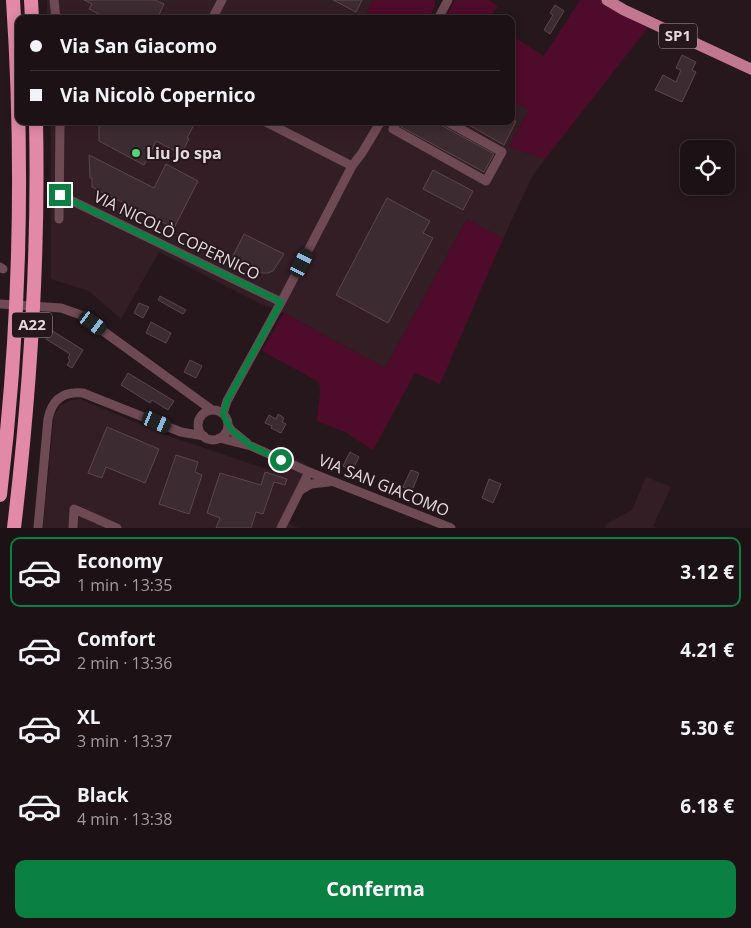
<!DOCTYPE html>
<html lang="it">
<meta charset="utf-8">
<style>
:root{--surface:#1c1115;--page:#251a1e;--text:#f1f3f6;--muted:#a09da0;--line:#3a3134;--accent:#0b8043}
body{margin:0;font-family:"Open Sans",sans-serif;background:var(--page);color:var(--text);height:100vh;display:flex;flex-direction:column;font-size:19px;white-space:nowrap}
*{box-sizing:border-box;margin:0}
p{font-size:16px;color:var(--muted)}
.icon{flex:none;width:28px;height:28px;fill:none;stroke:currentColor;stroke-width:2;stroke-linecap:round;stroke-linejoin:round}
.map{position:relative;height:528px;overflow:hidden}
.side{display:flex;flex-direction:column;background:var(--surface);flex:1}
.side>*{flex:none}
.banner{position:absolute;left:15px;top:15px;width:500px;height:110px;border-radius:10px;box-shadow:0 2px 12px #0003,0 0 0 1px var(--line);display:grid;align-content:center;height:110px;padding:0 15px;background:var(--surface)}
.fabs{position:absolute;left:680px;top:140px;display:grid;gap:10px}
.fabs a{display:grid;place-items:center;width:55px;height:55px;border-radius:10px;background:var(--surface);box-shadow:0 2px 12px #0003,0 0 0 1px var(--line);font-size:25px}
.end{position:absolute;width:22px;height:22px;margin:-11px;border:6px solid #0b8043;background:#fff;box-shadow:0 0 0 2px #fff}
.from{border-radius:50%}
.car{position:absolute;width:15px;height:30px;margin:-15px -8px;border-radius:6px;box-shadow:0 0 4px 1px #0007;background:linear-gradient(#222 24%,#8ab4d8 0 40%,#222 0 76%,#8ab4d8 0 86%,#222 0)}
.banner b{display:flex;align-items:center;gap:18px;height:48px;font-size:19px}
.banner b+b{border-top:1px solid var(--line)}
.banner i{width:12px;height:12px;background:var(--text)}
ul{padding:9px 0 0;list-style:none}
li{display:flex;align-items:center;gap:15px;height:70px;margin:0 10px 8px;padding:0 5px;border:2px solid transparent;border-radius:10px}
li div{flex:1}
li b{display:block;font-size:19px}
li em{font-style:normal;font-weight:700}
li.on{border-color:var(--accent)}
li>.icon{width:45px;height:45px;stroke-width:1.5}
.primary-button{display:flex;gap:10px;margin-top:auto;padding:10px 15px}
.primary-button a{flex:1;height:58px;border-radius:10px;background:var(--accent);color:#fff;font-size:20px;font-weight:700;line-height:58px;text-align:center}
.map>svg:first-child{display:block}
.built{fill:#331e25}
.green{fill:#4f0c2a}
.building{fill:#3c2b30;stroke:#59474c}
.lines{fill:none;stroke-linecap:round;stroke-linejoin:round}
.minor{stroke:#6e4a55;stroke-width:9}
.major{stroke:#c0778f;stroke-width:11}
.highway{stroke:#e189a6;stroke-width:14}
.route{stroke:#0b8043;stroke-width:6}
.poi-dot{fill:#50d674;stroke:#26171c;stroke-width:2}
.labels{text-anchor:middle;stroke-width:4;stroke-linejoin:round;paint-order:stroke}
.shield{fill:#26171c;stroke:#ab9fa2;stroke-width:1}
.shield-label{font-size:15px;font-weight:bold;fill:#e4d9dc}
.poi-label{font-size:16px;font-weight:bold;fill:#e4d9dc;stroke:#26171c;text-anchor:start}
.street-label{font-size:16px;fill:#e4d9dc;stroke:#26171c}
</style>
<div class="map">
<svg width="751" height="528" viewBox="0 0 751 528">
<rect width="100%" height="100%" fill="#26171c"/>
<path class="built" d="M47 0H373L363 19H47Z
M511 100 529 110 509 147 545 159 533 175 503 239 467 219 385 368 284 313 261 304 159 252 121 319 89 291 51 279V121H511Z
M80 399 166 435 275 472 283 452 315 469 289 524 299 528H43L54 415 61 405 71 400Z
M646 477 671 487 653 526 657 528H605L606 524 632 510Z"/>
<path class="green" d="M373 0H435V6L428 19H363Z
M455 0H489L498 7 488 18 489 19H449L450 17 447 15Z
M580 0H603L651 24 545 159 509 147 529 110 511 100V35L544 56Z
M467 219 503 239 440 384 415 373 373 450 345 432 317 421 320 392 319 382 262 351 284 313 385 368Z"/>
<path class="building" d="M84 0H155L164 4 157 19H109L89 9 92 4Z
M333 0H362L356 12Z
M555 5 564 11 550 34 544 30 553 15 550 13Z
M682 55 696 62 692 70 696 72 682 102 655 90 663 75 676 82 681 70 676 68Z
M99 121H196L187 138 189 139 181 154 156 141 144 165 99 141Z
M404 121H440L443 126 494 154 484 172 401 127Z
M462 121H516L504 145Z
M89 155 154 188 166 164 198 181 174 228 92 187V178H90Z
M433 170 473 191 463 210 423 189Z
M387 198 430 221 423 233 433 238 388 323 336 295Z
M244 234 284 254 273 271 268 273H262L232 258Z
M160 296 186 310 183 314 158 300Z
M139 303 149 307 143 318 134 313Z
M151 322 171 333 166 343 146 333Z
M51 330 83 350 72 368 67 365 70 360 68 358 70 354 46 339Z
M190 360 202 366 196 378 184 372Z
M128 373 174 401 168 410 152 400 150 403 121 385Z
M278 414 284 418 282 422 286 424 281 433 271 428 272 426 265 423 269 415 276 419Z
M107 427 159 449 145 483 106 467 102 478 88 473Z
M350 452 359 457 352 471 343 466Z
M176 455 198 462 195 472 202 475 189 514 159 504Z
M411 470 419 473 412 491 403 487Z
M265 472 287 479 285 485 274 482 263 514 256 512 251 528H216L220 518 207 513 220 473 261 485Z
M489 479 501 484 493 503 482 498Z"/>
<g class="lines">
<path class="minor" d="M54 0 56 19
M212 19 222 0
M438 19 448 0
M264 121 352 166
M397 121 393 129 486 181 502 152 446 121
M60 195 281 302
M59 219 60 121
M0 267 3 269
M0 304 61 308 81 315 212 410
M198 425a15 15 0 1 1 30 0a15 15 0 1 1-30 0Z
M223 414 227 401 285 295 352 166 362 153 381 121
M228 425 231 430 247 443
M219 438 251 446 309 472 451 528
M301 490 311 484 329 482
M38 528 48 419C52 399 64 391 83 393L181 432 204 436
M73 528 74 509 117 528
M281 528 309 472"/>
<path class="major" d="M607 0 624 10 751 69"/>
<path class="highway" d="M31 0 32 19
M0 495C20 332 24 165 13 0
M14 528C30 393 39 257 36 121"/>
</g>
<g class="lines">
<path class="route" d="M60 195 281 302 227 401 223 414 231 430 251 446 281 460"/>
</g>
<circle class="poi-dot" cx="136" cy="153" r="5"/>
<g class="labels">
<g class="shield">
<rect x="659" y="23.5" width="38" height="25" rx="4"/>
<rect x="12" y="312.5" width="40" height="25" rx="4"/>
</g>
<g class="shield-label">
<text x="678" y="41">SP1</text>
<text x="32" y="330">A22</text>
</g>
<g class="poi-label">
<text x="146" y="159">Liu Jo spa</text>
</g>
<g class="street-label">
<text transform="translate(177 235) rotate(26)" y="6">VIA NICOLÒ COPERNICO</text>
<text transform="translate(384 485) rotate(22)" y="6">VIA SAN GIACOMO</text>
</g>
</g>
</svg>
<div class="fabs">
<a><svg class="icon" aria-label="locate" viewBox="0 0 24 24"><circle cx="12" cy="12" r="6"/><path d="M12 2v4M12 18v4M2 12h4M18 12h4"/></svg></a>
</div>
<i class="end from" style="left:281px;top:460px"></i>
<i class="end" style="left:60px;top:195px"></i>
<i class="car" style="left:302px;top:263px;rotate:27deg"></i>
<i class="car" style="left:93px;top:323px;rotate:126deg"></i>
<i class="car" style="left:157px;top:422px;rotate:113deg"></i>
<div class="banner">
<b><i class="from"></i>Via San Giacomo</b>
<b><i></i>Via Nicolò Copernico</b>
</div>
</div>
<section class="side">
<ul>
<li class="on"><svg class="icon" aria-label="car" viewBox="0 0 24 24"><path d="M5 17H2v-5l4-1 3-4h7l3 4 3 1v5h-3M9 17h6M6 11h13"/><circle cx="7" cy="17" r="2"/><circle cx="17" cy="17" r="2"/></svg><div><b>Economy</b><p>1 min · 13:35</p></div><em>3.12 €</em></li>
<li><svg class="icon" aria-label="car" viewBox="0 0 24 24"><path d="M5 17H2v-5l4-1 3-4h7l3 4 3 1v5h-3M9 17h6M6 11h13"/><circle cx="7" cy="17" r="2"/><circle cx="17" cy="17" r="2"/></svg><div><b>Comfort</b><p>2 min · 13:36</p></div><em>4.21 €</em></li>
<li><svg class="icon" aria-label="car" viewBox="0 0 24 24"><path d="M5 17H2v-5l4-1 3-4h7l3 4 3 1v5h-3M9 17h6M6 11h13"/><circle cx="7" cy="17" r="2"/><circle cx="17" cy="17" r="2"/></svg><div><b>XL</b><p>3 min · 13:37</p></div><em>5.30 €</em></li>
<li><svg class="icon" aria-label="car" viewBox="0 0 24 24"><path d="M5 17H2v-5l4-1 3-4h7l3 4 3 1v5h-3M9 17h6M6 11h13"/><circle cx="7" cy="17" r="2"/><circle cx="17" cy="17" r="2"/></svg><div><b>Black</b><p>4 min · 13:38</p></div><em>6.18 €</em></li>
</ul>
<div class="primary-button"><a>Conferma</a></div>
</section>
